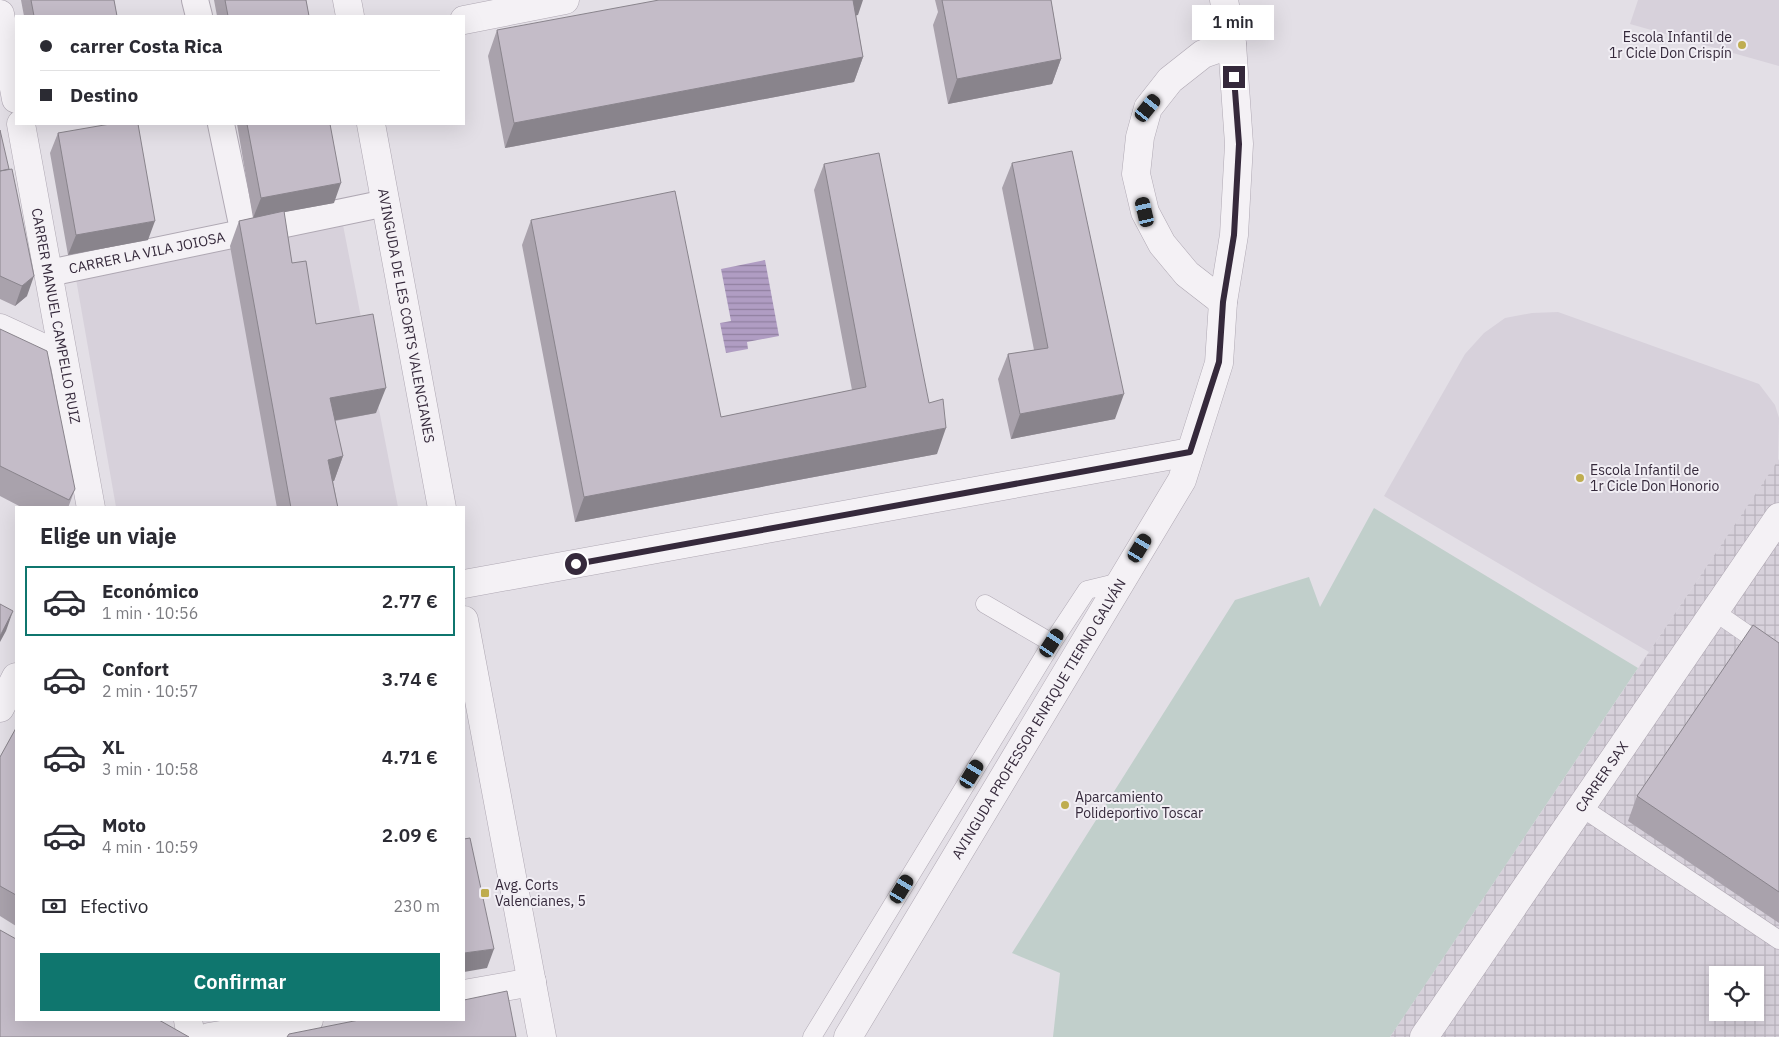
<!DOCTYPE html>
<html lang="es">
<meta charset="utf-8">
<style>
:root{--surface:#fff;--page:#f7f7f7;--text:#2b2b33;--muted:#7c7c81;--line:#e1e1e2;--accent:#0f766e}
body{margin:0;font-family:"IBM Plex Sans",sans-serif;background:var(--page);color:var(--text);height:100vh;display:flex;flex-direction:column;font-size:19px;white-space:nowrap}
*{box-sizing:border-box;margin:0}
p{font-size:16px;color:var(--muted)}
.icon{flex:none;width:28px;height:28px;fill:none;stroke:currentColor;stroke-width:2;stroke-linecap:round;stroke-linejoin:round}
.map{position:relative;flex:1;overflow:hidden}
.details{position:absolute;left:15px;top:506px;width:450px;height:515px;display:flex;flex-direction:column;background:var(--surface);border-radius:0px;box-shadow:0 5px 20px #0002}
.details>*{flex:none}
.top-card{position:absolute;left:15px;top:15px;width:450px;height:110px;border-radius:0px;box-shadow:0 5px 20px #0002;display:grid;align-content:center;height:110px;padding:0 25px;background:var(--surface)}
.buttons{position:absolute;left:1709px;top:966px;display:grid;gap:10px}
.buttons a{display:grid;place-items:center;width:55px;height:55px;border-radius:0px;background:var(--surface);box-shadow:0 5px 20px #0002;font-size:25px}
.end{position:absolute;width:22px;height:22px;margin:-11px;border:6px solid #35293b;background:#fff;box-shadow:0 0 0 2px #fff}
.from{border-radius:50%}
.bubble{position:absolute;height:35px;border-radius:0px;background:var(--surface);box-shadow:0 5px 20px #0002;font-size:16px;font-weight:600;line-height:35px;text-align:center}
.car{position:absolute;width:15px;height:30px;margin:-15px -8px;border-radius:6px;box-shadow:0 0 4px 1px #0007;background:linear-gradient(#222 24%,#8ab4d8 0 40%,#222 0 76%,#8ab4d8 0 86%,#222 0)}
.top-card b{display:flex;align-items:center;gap:18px;height:48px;font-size:19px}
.top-card b+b{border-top:1px solid var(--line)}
.top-card i{width:12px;height:12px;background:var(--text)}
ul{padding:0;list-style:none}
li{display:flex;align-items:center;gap:15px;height:70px;margin:0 10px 8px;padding:0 15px;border:2px solid transparent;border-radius:0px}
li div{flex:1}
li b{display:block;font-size:19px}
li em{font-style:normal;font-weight:600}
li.selected{border-color:var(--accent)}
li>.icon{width:45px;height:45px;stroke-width:1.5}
h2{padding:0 25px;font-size:22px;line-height:60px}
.pay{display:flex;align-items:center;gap:12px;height:55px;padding:0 25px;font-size:19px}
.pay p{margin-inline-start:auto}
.primary-button{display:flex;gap:10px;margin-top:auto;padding:10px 25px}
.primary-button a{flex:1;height:58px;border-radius:0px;background:var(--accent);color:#fff;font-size:20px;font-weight:600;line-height:58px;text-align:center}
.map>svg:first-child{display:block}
.built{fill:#d7d1db}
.industrial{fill:url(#industrial-grid);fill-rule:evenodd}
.green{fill:#c1cfcb}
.water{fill:url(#water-rules)}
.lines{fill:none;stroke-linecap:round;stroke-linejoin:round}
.service-casing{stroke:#afa8b3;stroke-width:19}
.pedestrian-casing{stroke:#afa8b3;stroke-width:28}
.minor-casing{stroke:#afa8b3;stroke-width:29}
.service{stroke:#f4f1f5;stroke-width:18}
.pedestrian{stroke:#f4f1f5;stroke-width:26}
.minor{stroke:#f4f1f5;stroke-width:28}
.wall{fill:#a9a2ac}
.shaded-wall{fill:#89848c}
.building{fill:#c4bcc8;stroke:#89848c}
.route{stroke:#35293b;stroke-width:6}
.poi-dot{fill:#bfad50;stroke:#f1eef4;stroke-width:2}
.labels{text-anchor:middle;stroke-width:4;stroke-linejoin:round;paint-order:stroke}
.poi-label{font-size:14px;fill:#35293b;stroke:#f1eef4;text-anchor:start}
.street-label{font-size:14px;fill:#35293b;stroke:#f1eef4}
</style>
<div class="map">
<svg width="1779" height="1037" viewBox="0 0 1779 1037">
<defs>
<pattern id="industrial-grid" width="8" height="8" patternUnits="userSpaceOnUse" patternTransform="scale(1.25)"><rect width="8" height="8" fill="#d7d1db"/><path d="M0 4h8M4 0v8" fill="none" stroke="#b9b3bd"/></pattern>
<pattern id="water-rules" width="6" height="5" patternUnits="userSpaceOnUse" patternTransform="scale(1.25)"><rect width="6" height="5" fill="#b09dc3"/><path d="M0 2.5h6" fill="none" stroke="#9080a0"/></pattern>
</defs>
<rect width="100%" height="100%" fill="#e3dfe6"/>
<path class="built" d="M1638 0H1779V66L1630 24Z
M343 225 398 507H116L76 279Z
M1558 312 1759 384 1775 405 1779 418 1778 461 1649 652 1384 496 1465 354 1484 333 1505 318 1532 313Z"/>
<path class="industrial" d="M1779 459V1037H1390L1649 652ZM1718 975H1755V1012H1718Z"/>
<path class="green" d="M1374 508 1638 668 1390 1037H1053L1060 973 1012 953 1235 600 1309 577 1320 607Z"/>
<path class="water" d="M765 260 779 336 747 342 748 349 726 353 720 323 731 321 721 269Z"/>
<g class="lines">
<defs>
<path id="service" d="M985 604 1052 643
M1715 612 1779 656
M1581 807 1779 940
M812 1037 1052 643 1087 590 1120 582"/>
<g id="pedestrian">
<path d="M195 0 199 16"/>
<path d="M221 124 244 234"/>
<path id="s1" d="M49 273 386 203"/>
</g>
<g id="minor">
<path d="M347 0 350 16"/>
<path d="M0 14 16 99"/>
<path d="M464 20 565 0"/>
<path id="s2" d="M21 124 91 508"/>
<path id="s3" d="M371 124 442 508"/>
<path d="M1223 302 1187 274 1162 244 1145 212 1136 174 1140 137 1148 108 1170 80 1203 54 1232 44"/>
<path d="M0 328 63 357"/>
<path d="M464 584 1190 452"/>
<path d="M464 620 542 1037"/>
<path d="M0 708 16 677"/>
<path d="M464 994 532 982"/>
<path d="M188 1020 191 1037"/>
<path d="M209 1037 309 1020"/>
<path id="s4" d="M848 1037 1182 480 1219 363 1223 302 1234 235 1239 144 1232 44 1224 0"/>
<path id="s5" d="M1424 1037 1779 517"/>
</g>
</defs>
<use href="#service" class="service-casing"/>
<use href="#pedestrian" class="pedestrian-casing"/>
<use href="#minor" class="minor-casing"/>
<use href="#service" class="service"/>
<use href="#pedestrian" class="pedestrian"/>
<use href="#minor" class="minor"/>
</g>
<path class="wall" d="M21 0H114L117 16H24Z
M214 0H306L309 16H217Z
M935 0H1051L1061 59 1052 84 948 104 933 25 938 12Z
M856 15 863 57 854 82 505 148 488 56 497 30 858 15Z
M237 124H330L334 203 284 212 292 263 316 324 376 413 335 421 343 456 334 481H333L338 508H277L230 246 239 221 253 218Z
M0 130 27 296 15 306 0 299Z
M58 133 148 240 68 255 50 153Z
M1012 163 1115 419 1011 439 998 379 1008 354 1034 350 1002 188Z
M824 164 937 454 575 522 522 245 531 220 721 417 852 390 814 190Z
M0 329 75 489 68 508H23L0 496Z
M1779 643V923L1628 821 1637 796Z
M16 728V926L0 916V757Z"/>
<path class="shaded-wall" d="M849 0H863L858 15 842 18Z
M863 57 854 82 505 148 514 123Z
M1061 59 1052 84 948 104 957 79Z
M341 183 334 203 253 218 261 198Z
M155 221 148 240 68 255 76 235Z
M34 276 27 296 15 306 22 286Z
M386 388 376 413 320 423 330 398Z
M1124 394 1115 419 1011 439 1020 414Z
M946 428 937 454 575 522 584 497Z
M343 456 334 481 319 485 328 460Z
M13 611 6 631 0 642V636Z
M494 949 487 968 464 972V953Z"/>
<path class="building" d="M31 0H114L117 16H34Z
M225 0H306L309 16H228Z
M659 0H853L863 57 514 123 497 30Z
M942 0H1051L1061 59 957 79Z
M110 124H138L155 221 76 235 58 133Z
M247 124H330L341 183 261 198Z
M0 130 9 169 0 171Z
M1072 151 1124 394 1020 414 1008 354 1048 348 1012 163Z
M879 153 929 403 943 399 946 428 584 497 531 220 675 191 721 417 866 387 824 164Z
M12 169 34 276 22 286 0 276V171Z
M284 211 292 263 306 261 316 324 373 314 386 388 330 398 343 456 328 460 338 508H291L239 221Z
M0 329 47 351 75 489 69 500 0 466Z
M0 604 13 611 0 636Z
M1753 625 1779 643V892L1637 796Z
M16 728V895L0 886V757Z
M470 838 494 949 464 953V839Z
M0 930 16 939V1020H159L189 1037H0Z
M507 991 516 1037H287L289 1034 359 1020H464V1000Z"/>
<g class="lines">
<path class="route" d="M576 564 1190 452 1219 362 1223 302 1234 235 1239 144 1234 77"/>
</g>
<g class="poi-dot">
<circle cx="1742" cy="45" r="5"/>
<circle cx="1580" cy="478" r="5"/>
<circle cx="1065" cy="805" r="5"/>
<rect x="480" y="888" width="10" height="10" rx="2.5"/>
</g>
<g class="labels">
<g class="poi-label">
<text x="1732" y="42" text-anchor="end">Escola Infantil de<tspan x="1732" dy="16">1r Cicle Don Crispín</tspan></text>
<text x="1590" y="475">Escola Infantil de<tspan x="1590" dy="16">1r Cicle Don Honorio</tspan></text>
<text x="1075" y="802">Aparcamiento<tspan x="1075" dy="16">Polideportivo Toscar</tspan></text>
<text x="495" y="890">Avg. Corts<tspan x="495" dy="16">Valencianes, 5</tspan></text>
</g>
<g class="street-label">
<text dy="5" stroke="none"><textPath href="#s1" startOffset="100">CARRER LA VILA JOIOSA</textPath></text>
<text dy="5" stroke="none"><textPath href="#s2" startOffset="195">CARRER MANUEL CAMPELLO RUIZ</textPath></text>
<text dy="5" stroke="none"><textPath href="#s3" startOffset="195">AVINGUDA DE LES CORTS VALENCIANES</textPath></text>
<text dy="5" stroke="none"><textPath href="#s4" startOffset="371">AVINGUDA PROFESSOR ENRIQUE TIERNO GALVÁN</textPath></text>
<text dy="5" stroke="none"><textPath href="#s5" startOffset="315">CARRER SAX</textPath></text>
</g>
</g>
</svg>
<div class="buttons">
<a><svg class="icon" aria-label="locate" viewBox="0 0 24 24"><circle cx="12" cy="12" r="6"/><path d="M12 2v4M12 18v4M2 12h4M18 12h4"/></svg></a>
</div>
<i class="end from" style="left:576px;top:564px"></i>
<i class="end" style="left:1234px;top:77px"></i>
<div class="bubble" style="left:1192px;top:5px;width:82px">1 min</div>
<i class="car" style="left:1148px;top:108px;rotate:39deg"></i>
<i class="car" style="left:1145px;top:212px;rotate:347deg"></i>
<i class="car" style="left:1140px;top:548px;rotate:31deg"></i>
<i class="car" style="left:1052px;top:643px;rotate:33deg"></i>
<i class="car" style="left:972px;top:774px;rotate:31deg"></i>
<i class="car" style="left:902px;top:889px;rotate:31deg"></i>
<div class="top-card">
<b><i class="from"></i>carrer Costa Rica</b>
<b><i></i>Destino</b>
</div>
<section class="details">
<h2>Elige un viaje</h2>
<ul>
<li class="selected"><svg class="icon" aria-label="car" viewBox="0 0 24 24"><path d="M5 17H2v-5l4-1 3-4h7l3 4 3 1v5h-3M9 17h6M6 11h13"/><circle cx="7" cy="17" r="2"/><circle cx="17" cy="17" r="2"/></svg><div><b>Económico</b><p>1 min · 10:56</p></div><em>2.77 €</em></li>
<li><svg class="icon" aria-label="car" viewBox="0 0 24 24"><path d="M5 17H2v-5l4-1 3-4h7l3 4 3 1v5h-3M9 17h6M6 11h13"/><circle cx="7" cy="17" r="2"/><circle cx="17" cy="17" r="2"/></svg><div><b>Confort</b><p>2 min · 10:57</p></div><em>3.74 €</em></li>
<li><svg class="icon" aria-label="car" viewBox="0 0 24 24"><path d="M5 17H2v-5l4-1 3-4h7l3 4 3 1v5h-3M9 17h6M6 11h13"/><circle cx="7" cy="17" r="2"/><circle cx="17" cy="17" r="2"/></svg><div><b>XL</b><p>3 min · 10:58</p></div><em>4.71 €</em></li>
<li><svg class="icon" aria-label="car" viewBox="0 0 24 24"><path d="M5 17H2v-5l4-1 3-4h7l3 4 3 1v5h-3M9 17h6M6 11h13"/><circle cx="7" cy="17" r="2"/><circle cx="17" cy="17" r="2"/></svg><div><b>Moto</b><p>4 min · 10:59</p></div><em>2.09 €</em></li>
</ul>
<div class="pay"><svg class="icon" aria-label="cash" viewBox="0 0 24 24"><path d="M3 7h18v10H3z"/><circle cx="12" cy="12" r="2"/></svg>Efectivo<p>230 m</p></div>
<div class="primary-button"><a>Confirmar</a></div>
</section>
</div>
